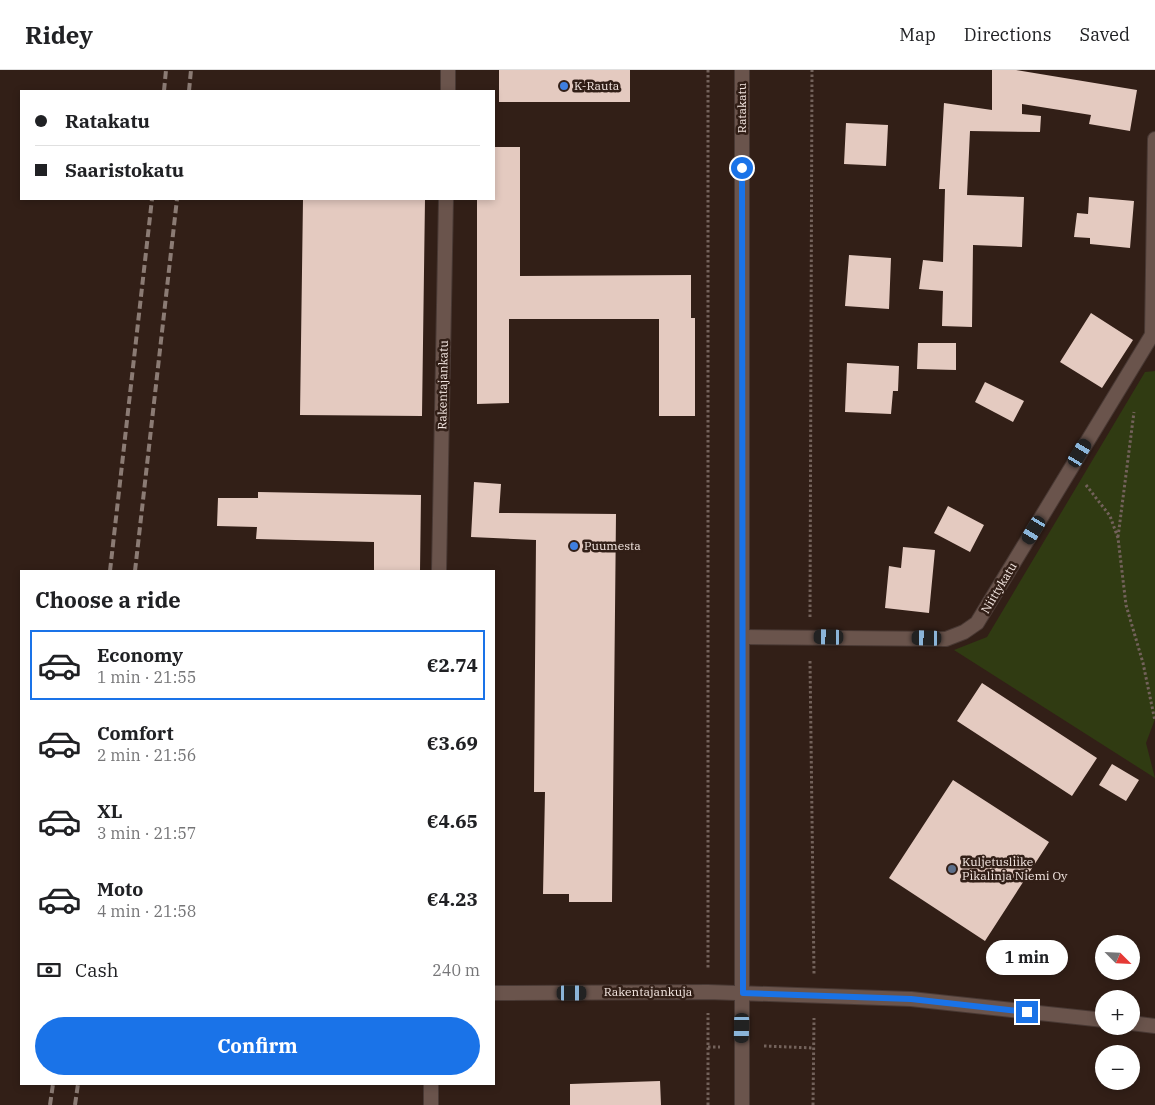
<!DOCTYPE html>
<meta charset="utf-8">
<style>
:root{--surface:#fff;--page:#f6f6f6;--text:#202124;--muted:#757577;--line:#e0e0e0;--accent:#1a73e8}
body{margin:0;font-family:"IBM Plex Serif",serif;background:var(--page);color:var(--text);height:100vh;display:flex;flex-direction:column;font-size:19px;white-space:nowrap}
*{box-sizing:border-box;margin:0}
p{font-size:16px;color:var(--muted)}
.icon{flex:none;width:28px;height:28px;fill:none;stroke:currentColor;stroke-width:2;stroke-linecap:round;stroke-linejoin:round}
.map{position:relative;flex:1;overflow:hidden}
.panel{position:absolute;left:20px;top:500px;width:475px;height:515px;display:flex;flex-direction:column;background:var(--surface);border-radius:0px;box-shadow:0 2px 8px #0003}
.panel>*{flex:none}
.hud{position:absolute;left:20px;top:20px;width:475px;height:110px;border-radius:0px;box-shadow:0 2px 8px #0003;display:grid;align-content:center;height:110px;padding:0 15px;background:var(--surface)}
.needle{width:32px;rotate:114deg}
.buttons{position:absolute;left:1095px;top:865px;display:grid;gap:10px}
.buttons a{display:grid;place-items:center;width:45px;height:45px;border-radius:50%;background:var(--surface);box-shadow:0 2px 8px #0003;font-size:25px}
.end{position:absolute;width:22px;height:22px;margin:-11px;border:6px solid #1a73e8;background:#fff;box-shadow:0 0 0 2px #fff}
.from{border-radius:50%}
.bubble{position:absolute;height:35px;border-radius:18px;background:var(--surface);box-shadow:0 2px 8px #0003;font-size:16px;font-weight:700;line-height:35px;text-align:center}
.car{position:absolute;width:15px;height:30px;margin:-15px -8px;border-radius:6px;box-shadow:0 0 4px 1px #0007;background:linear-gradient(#222 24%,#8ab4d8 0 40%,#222 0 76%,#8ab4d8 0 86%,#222 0)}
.hud b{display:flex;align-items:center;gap:18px;height:48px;font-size:19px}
.hud b+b{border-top:1px solid var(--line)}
.hud i{width:12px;height:12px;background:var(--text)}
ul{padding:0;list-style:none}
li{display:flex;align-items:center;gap:15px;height:70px;margin:0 10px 8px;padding:0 5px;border:2px solid transparent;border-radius:0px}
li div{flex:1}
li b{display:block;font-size:19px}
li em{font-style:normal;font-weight:700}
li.active{border-color:var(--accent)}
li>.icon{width:45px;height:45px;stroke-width:1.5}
h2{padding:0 15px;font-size:22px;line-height:60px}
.pay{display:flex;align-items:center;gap:12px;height:55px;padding:0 15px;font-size:19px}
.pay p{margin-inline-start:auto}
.cta{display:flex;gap:10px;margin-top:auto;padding:10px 15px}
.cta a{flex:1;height:58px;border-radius:30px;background:var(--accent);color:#fff;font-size:20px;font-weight:700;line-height:58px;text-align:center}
header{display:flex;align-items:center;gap:30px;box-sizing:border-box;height:70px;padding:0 25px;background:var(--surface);border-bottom:1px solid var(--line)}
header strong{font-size:24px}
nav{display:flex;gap:28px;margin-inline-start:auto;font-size:18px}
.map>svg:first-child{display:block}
.green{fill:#303b12}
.building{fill:#e4cac0}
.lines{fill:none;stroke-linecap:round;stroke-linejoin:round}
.minor-casing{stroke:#493934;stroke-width:16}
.secondary-casing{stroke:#493934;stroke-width:16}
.path{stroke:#73625b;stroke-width:3;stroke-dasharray:2.5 2.5;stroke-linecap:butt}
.minor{stroke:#6a544c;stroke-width:14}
.secondary{stroke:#6a544c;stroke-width:14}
.rail{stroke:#8b7b74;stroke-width:4;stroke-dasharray:8 4;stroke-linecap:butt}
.route{stroke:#1a73e8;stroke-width:6}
.shop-dot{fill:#3f7fe0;stroke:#321f17;stroke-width:2}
.service-dot{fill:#5c6f8a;stroke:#321f17;stroke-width:2}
.labels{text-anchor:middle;stroke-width:5;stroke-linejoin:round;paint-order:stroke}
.poi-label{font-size:12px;fill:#f4e7e2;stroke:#321f17;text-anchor:start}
.street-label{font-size:12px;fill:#f4e7e2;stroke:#321f17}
</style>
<header>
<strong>Ridey</strong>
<nav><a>Map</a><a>Directions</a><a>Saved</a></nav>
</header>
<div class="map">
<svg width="1155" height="1035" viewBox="0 0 1155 1035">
<rect width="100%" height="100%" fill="#321f17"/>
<path class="green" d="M1155 301V649L1146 673 1155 708 954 580 987 567 1145 302Z"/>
<path class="building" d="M499 0H630V32H499Z
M992 0H1016L1137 20 1130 61 1089 54 1091 45 1022 34V44L1041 46 1040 62 970 61 967 125 1024 127 1022 177 973 175 972 257 942 256 943 221 919 219 923 190 943 192 945 119H939L944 33 992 40Z
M846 53 888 55 886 96 844 94Z
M494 77H520V206L691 205V248H695V346H659V249H509V333L477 334V129H494Z
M1089 127 1134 131 1130 178 1090 174V168L1074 167 1077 143 1088 144Z
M303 129H425L422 346 300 345Z
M849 185 891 188 889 239 845 236Z
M1091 243 1133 270 1102 318 1060 292Z
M918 273H956V300L917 299Z
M847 293 899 296 898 321H893L891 344 845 342Z
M985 312 1024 331 1013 352 975 332Z
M474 412 501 414 499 443 616 444 612 832H569V824H543L545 722H534L536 470 471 467Z
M258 422 421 425 420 501H374V472L256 469 257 457 217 456 218 428H258Z
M948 436 984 455 970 482 934 463Z
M903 477 935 480 929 543 885 538 889 496 901 498Z
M982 613 1097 688 1072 726 957 651Z
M1112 694 1139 710 1126 731 1099 715Z
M953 710 1049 772 985 871 889 808Z
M660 1011 661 1035H570V1014Z"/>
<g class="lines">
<defs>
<path id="minor" d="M448 21V0
M439 501 446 129
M742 567 946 569 964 562 977 553 1152 265 1155 69
M494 923 708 922 911 929 1104 950
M1131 953 1155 956
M431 1035V1014"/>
<path id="secondary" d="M742 0V1035"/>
</defs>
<use href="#minor" class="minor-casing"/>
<use href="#secondary" class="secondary-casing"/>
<path class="path" d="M708 0V899
M1086 415 1110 446 1118 468 1126 535 1143 593 1155 651
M1118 467 1134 342
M810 547 812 0
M810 591 814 904
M764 976 814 978
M708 977H720
M708 1035V943
M813 1035 814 948"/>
<use href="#minor" class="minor"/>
<use href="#secondary" class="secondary"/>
<path class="rail" d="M164 21 166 0
M189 21 191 0
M110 501 152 129
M135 501 177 129
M50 1035 53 1014
M75 1035 78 1014"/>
</g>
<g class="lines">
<path class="route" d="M742 98 743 923 911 929 1027 942"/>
</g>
<g class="shop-dot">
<circle cx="564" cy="16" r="5"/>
<circle cx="574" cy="476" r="5"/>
</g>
<circle class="service-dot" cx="952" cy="799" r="5"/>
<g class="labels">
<g class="poi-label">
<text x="574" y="20">K-Rauta</text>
<text x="584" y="480">Puumesta</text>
<text x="962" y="796">Kuljetusliike<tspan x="962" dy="14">Pikalinja Niemi Oy</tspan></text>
</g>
<g class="street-label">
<text transform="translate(742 38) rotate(-90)" y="4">Ratakatu</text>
<text transform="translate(443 315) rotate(-89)" y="4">Rakentajankatu</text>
<text transform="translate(999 518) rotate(-59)" y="4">Niittykatu</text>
<text x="648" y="926">Rakentajankuja</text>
</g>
</g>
</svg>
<div class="buttons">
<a><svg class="needle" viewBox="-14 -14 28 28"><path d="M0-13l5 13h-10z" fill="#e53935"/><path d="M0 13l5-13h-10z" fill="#757577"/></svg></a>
<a>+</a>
<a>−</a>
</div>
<i class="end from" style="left:742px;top:98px"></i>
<i class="end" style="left:1027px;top:942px"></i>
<div class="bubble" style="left:986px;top:870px;width:82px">1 min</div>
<i class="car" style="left:1080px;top:383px;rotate:31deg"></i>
<i class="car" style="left:1034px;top:460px;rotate:211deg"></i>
<i class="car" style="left:829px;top:567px;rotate:271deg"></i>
<i class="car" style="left:927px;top:568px;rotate:271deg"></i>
<i class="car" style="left:572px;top:923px;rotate:90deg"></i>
<i class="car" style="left:742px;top:958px;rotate:181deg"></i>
<div class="hud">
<b><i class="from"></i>Ratakatu</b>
<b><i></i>Saaristokatu</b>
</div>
<section class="panel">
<h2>Choose a ride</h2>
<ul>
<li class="active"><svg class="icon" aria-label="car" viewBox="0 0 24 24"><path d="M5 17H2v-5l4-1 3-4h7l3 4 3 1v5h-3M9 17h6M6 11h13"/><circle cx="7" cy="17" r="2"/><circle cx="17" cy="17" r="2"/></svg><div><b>Economy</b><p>1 min · 21:55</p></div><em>€2.74</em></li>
<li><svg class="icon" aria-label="car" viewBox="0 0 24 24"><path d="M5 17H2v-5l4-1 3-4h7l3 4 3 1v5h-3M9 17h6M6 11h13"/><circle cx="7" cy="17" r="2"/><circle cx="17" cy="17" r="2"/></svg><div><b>Comfort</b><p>2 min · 21:56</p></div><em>€3.69</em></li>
<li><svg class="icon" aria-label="car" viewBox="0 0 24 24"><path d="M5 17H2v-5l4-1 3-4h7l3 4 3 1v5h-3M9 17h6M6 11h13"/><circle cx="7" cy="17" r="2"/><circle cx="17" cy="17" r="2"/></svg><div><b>XL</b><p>3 min · 21:57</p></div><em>€4.65</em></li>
<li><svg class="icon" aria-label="car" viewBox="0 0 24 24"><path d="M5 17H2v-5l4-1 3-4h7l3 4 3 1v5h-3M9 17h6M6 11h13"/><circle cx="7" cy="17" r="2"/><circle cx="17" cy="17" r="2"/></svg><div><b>Moto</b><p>4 min · 21:58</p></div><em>€4.23</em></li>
</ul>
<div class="pay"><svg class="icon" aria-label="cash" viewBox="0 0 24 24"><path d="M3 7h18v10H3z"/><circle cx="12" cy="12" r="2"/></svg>Cash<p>240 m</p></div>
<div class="cta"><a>Confirm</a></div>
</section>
</div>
